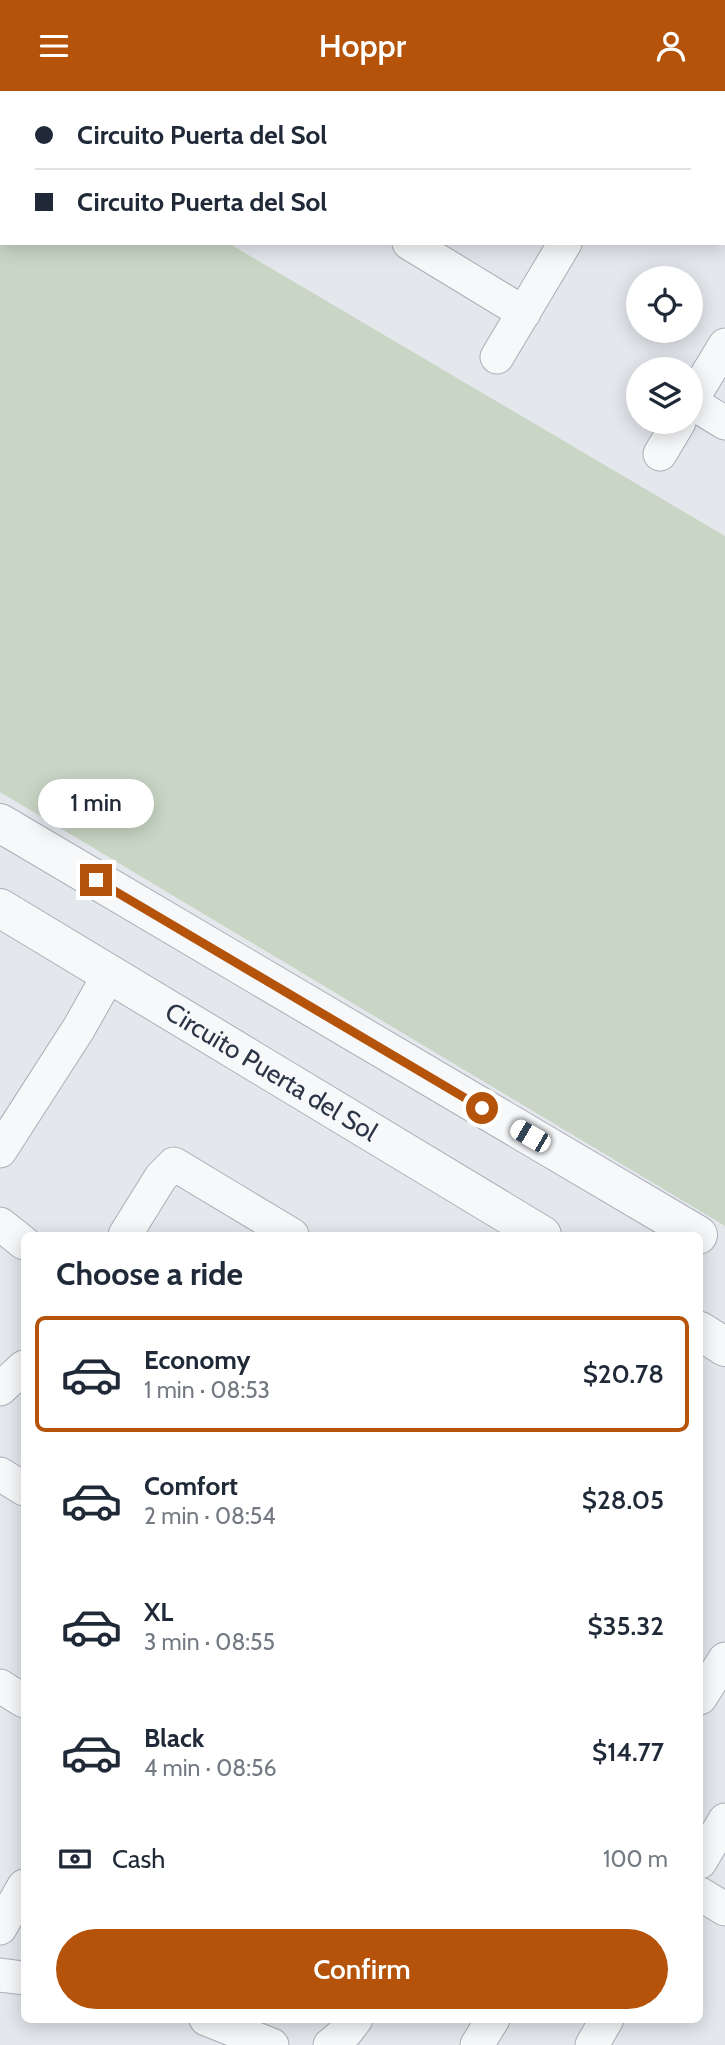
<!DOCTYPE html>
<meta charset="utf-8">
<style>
:root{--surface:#fff;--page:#f2f2f3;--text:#1f2937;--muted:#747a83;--line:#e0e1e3;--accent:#b45309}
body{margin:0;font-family:Cabin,sans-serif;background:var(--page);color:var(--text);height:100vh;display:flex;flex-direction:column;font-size:26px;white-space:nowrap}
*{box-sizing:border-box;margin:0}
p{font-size:23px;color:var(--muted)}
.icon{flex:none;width:38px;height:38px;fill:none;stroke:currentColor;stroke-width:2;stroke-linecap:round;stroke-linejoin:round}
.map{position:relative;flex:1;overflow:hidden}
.sheet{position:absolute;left:21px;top:1141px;width:682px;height:791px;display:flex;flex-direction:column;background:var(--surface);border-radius:10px;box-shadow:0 4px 18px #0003}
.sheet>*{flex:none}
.top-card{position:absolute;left:0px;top:0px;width:726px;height:154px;box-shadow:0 4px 18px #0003;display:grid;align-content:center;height:154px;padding:0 35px;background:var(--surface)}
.buttons{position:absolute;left:626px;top:175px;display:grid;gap:14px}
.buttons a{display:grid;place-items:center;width:77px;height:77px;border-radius:50%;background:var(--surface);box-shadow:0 4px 18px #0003;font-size:35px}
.end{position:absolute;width:32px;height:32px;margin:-16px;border:9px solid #b45309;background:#fff;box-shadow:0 0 0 4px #fff}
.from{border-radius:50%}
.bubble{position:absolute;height:49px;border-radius:24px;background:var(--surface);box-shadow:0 4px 18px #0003;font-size:23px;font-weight:600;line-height:49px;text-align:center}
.car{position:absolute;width:21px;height:42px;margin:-21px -10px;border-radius:9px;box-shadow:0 0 5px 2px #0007;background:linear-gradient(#fff 24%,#345 0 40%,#fff 0 76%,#345 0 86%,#fff 0)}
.top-card b{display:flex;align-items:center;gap:24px;height:66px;font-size:26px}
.top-card b+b{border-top:2px solid var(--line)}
.top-card i{width:18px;height:18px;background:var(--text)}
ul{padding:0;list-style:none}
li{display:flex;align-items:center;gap:21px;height:116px;margin:0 14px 10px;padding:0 21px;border:4px solid transparent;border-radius:10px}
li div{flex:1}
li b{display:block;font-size:26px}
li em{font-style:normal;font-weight:600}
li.on{border-color:var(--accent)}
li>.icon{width:63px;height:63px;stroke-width:1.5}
h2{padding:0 35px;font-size:32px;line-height:84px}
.pay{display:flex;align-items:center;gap:18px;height:77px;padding:0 35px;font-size:26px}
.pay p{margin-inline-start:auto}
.primary-button{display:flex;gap:14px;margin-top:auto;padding:14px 35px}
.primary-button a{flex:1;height:80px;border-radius:42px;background:var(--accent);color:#fff;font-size:28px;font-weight:600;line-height:80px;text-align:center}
header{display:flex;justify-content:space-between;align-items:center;height:91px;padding:0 35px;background:var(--accent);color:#fff;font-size:32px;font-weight:600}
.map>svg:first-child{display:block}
.green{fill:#c9d6c5}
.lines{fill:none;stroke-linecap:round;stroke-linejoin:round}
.minor-casing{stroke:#a9aeb7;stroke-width:35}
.tertiary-casing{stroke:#a9aeb7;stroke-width:40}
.minor{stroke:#f7f8fa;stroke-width:33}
.tertiary{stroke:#f7f8fa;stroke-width:38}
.route{stroke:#b45309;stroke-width:9}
.labels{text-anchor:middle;stroke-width:5;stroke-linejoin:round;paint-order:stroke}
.street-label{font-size:26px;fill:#2b3445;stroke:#f4f6f9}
</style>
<header><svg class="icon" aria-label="menu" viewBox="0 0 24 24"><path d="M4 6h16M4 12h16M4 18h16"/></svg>Hoppr<svg class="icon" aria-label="person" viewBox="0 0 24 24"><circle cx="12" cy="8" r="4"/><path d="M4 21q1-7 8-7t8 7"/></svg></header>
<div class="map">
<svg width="725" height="1954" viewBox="0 0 725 1954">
<rect width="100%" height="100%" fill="#e4e7ec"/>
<path class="green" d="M0 17 2 152H228L725 445V1135L0 701Z"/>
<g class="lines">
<defs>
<path id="minor" d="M167 0 170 2
M539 0 542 2
M249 2 250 0
M653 2 654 0
M409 152 524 222
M497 266 565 152
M691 310 725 254
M691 311 725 332
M660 363 679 331
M0 1060 79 937 110 882
M0 1133 24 1152
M125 1144 161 1086 174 1073 292 1144
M0 1298 24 1276
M0 1383 24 1398
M0 1595 24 1610
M700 1607 725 1568
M700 1771 725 1729
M700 1803 725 1818
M0 1837 24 1795
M0 1884 24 1887
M206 1928 272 1954
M330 1954 346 1941 356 1928
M477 1954 493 1928
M592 1954 607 1928"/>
<g id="tertiary">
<path d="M0 732 698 1144"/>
<path id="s1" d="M0 817 542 1144"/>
<path d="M700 1240 725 1256"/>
</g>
</defs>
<use href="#minor" class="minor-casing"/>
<use href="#tertiary" class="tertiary-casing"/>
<use href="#minor" class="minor"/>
<use href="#tertiary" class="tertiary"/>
</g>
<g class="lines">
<path class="route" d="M96 789 482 1017"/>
</g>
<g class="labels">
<g class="street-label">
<text dy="9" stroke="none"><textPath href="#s1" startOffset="317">Circuito Puerta del Sol</textPath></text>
</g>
</g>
</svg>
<div class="buttons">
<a><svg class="icon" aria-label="locate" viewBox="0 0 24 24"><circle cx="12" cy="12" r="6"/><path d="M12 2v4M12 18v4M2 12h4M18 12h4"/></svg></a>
<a><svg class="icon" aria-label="layers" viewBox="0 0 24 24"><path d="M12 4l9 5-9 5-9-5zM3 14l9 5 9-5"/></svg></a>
</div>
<i class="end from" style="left:482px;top:1017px"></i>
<i class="end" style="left:96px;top:789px"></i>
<div class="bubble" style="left:38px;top:688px;width:116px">1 min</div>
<i class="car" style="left:530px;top:1045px;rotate:300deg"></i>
<div class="top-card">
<b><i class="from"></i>Circuito Puerta del Sol</b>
<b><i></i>Circuito Puerta del Sol</b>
</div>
<section class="sheet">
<h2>Choose a ride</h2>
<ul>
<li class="on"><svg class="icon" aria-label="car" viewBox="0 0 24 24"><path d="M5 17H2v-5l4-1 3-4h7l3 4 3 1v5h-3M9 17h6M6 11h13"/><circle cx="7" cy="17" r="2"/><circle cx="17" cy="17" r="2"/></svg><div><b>Economy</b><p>1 min · 08:53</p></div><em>$20.78</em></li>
<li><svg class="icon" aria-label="car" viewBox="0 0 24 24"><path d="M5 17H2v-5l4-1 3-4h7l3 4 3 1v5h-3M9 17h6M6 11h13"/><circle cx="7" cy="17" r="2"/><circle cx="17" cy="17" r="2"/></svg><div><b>Comfort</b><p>2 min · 08:54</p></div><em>$28.05</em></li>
<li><svg class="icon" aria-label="car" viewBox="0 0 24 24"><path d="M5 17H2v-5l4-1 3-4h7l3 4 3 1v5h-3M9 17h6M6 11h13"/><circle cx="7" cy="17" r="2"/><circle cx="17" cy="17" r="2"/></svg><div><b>XL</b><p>3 min · 08:55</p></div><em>$35.32</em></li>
<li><svg class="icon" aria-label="car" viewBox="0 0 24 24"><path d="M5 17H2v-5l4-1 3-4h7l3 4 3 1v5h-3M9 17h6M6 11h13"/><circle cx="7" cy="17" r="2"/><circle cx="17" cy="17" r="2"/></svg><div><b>Black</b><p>4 min · 08:56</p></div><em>$14.77</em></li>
</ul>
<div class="pay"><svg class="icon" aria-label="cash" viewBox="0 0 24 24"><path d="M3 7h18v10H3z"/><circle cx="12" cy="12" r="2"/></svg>Cash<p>100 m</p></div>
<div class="primary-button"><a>Confirm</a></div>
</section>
</div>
